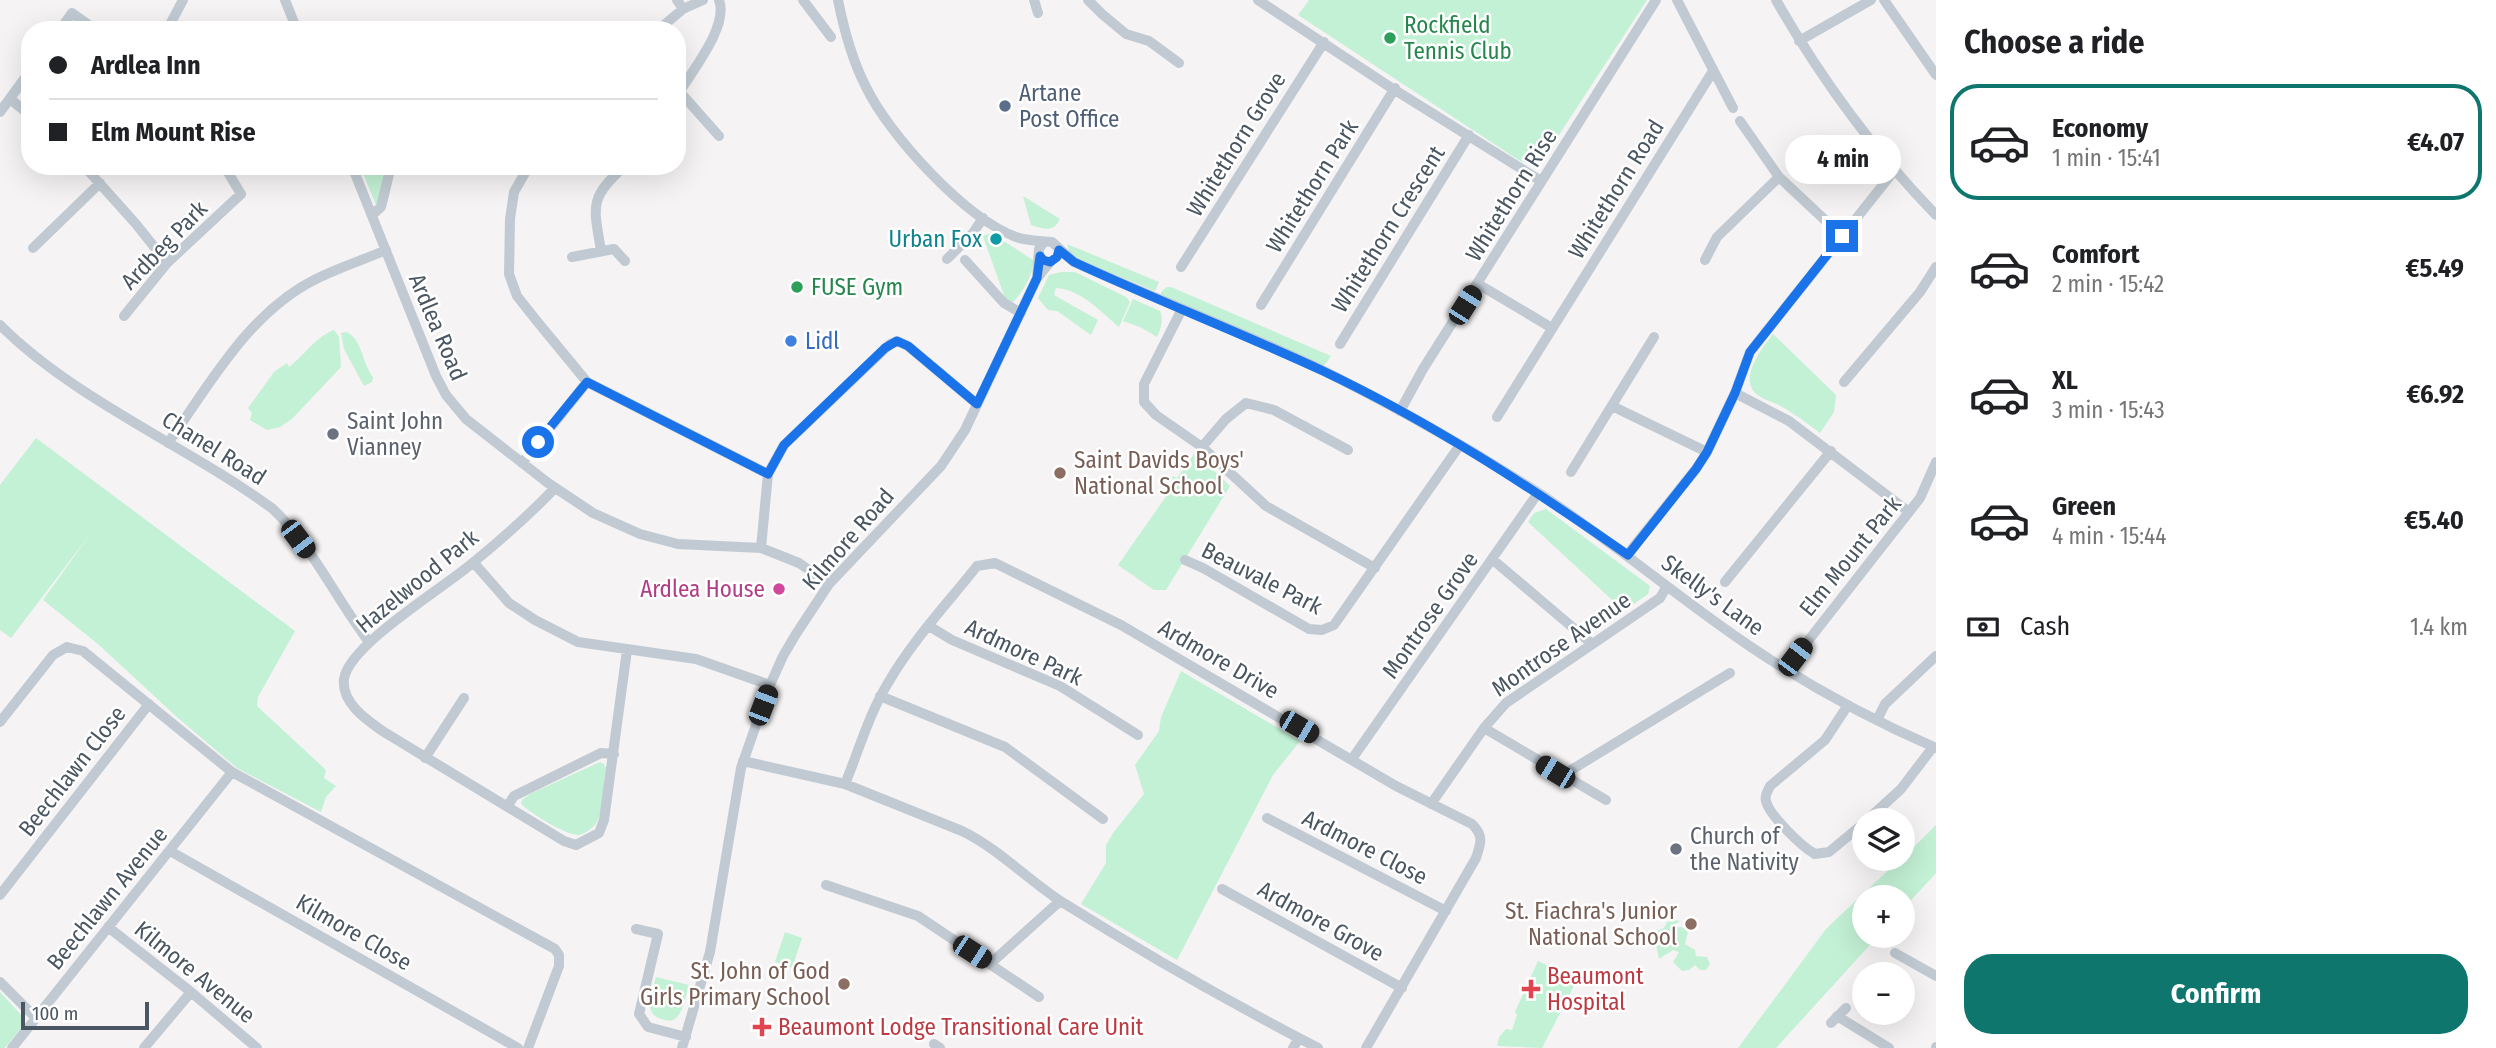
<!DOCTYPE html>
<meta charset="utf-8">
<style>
:root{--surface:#fff;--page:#f6f6f6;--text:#202124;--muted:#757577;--line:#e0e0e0;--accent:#0f766e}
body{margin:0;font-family:"Fira Sans Condensed",sans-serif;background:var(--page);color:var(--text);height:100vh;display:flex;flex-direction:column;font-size:26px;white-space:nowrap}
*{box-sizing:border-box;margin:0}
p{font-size:23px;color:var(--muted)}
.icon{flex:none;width:38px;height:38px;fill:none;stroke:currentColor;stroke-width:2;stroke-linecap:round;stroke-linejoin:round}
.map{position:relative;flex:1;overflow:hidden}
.sheet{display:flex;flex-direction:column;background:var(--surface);width:560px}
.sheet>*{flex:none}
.banner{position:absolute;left:21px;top:21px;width:665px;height:154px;border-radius:28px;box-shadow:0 7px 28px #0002;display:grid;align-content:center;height:154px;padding:0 28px;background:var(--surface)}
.tools{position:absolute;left:1852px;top:808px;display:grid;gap:14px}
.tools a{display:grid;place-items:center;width:63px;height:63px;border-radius:50%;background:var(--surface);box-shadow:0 7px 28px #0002;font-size:35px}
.scale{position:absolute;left:21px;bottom:18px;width:128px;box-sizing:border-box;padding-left:7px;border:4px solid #4a5661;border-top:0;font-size:19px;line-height:24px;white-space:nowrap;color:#4a5661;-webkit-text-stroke:5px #fff;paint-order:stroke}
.end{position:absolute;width:32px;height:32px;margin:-16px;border:9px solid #1a73e8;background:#fff;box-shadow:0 0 0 4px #fff}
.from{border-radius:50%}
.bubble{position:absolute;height:49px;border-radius:24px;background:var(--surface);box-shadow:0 7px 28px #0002;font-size:23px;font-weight:700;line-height:49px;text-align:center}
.car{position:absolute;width:21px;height:42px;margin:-21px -10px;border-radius:9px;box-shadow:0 0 5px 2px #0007;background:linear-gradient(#222 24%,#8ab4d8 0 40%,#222 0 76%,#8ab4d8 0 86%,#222 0)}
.banner b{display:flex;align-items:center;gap:24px;height:66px;font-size:26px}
.banner b+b{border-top:2px solid var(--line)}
.banner i{width:18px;height:18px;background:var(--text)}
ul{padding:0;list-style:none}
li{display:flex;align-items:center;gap:21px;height:116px;margin:0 14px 10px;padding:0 14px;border:4px solid transparent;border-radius:28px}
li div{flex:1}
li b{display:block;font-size:26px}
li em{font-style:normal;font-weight:700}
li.current{border-color:var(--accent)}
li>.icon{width:63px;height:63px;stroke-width:1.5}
h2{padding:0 28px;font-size:32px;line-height:84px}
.pay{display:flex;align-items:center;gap:18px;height:77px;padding:0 28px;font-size:26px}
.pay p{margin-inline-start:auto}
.cta{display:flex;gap:14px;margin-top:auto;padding:14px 28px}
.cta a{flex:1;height:80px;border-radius:28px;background:var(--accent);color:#fff;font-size:28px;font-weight:700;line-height:80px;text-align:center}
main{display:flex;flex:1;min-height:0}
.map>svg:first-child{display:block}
.green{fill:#c3f1d5}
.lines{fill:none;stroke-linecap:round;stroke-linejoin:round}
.minor{stroke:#c1cad2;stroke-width:10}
.route{stroke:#1a73e8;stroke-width:9}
.leisure-dot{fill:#2e9e5b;stroke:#fff;stroke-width:2.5}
.service-dot{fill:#5c6f8a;stroke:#fff;stroke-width:2.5}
.culture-dot{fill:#0f9aa8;stroke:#fff;stroke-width:2.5}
.shop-dot{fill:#3f7fe0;stroke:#fff;stroke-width:2.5}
.worship-dot{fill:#6b7280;stroke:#fff;stroke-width:2.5}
.education-dot{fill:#8d6e63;stroke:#fff;stroke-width:2.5}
.hotel-dot{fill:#d1479c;stroke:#fff;stroke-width:2.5}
.health-dot{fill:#e0444e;stroke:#fff;stroke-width:2.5}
.labels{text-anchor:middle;stroke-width:5;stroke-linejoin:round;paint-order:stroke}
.leisure-label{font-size:23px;fill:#27864d;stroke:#fff;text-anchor:start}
.service-label{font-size:23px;fill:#4e5e75;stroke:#fff;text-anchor:start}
.street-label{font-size:23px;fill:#4a5661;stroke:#fff}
.culture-label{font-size:23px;fill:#0d838f;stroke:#fff;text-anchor:end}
.shop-label{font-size:23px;fill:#366cbe;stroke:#fff;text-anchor:start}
.worship-label{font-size:23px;fill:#5b616d;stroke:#fff;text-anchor:start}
.education-label{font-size:23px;fill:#785e54;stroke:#fff;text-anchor:end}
.hotel-label{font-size:23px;fill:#b23c85;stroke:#fff;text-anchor:end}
.health-label{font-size:23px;fill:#be3a42;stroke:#fff;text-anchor:start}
</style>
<main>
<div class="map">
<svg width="1936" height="1048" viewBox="0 0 1936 1048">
<rect width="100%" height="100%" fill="#f5f3f3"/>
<path class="green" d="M1309 0H1647L1542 161 1532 165 1520 161 1298 15Z
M360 166H387L378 205H376Z
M1023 196 1060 219C1053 233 1044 229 1031 225Z
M991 233 1033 260C1034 274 1023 292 1013 302L1006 301 983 236Z
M1067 244 1159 282 1155 291 1079 260 1070 253Z
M1061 272H1075L1126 297 1130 302 1119 327C1100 311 1082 290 1056 288L1054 295 1098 320 1091 335 1057 311 1048 310 1038 298 1049 275Z
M1167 287H1171L1331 356 1324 366 1161 295V292Z
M1133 299 1160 311C1164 320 1161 328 1157 337L1140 327 1123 321Z
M334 330 339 337 341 367 292 419 280 427 267 430 250 420 252 413 248 408 274 372 287 363 289 367C305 355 314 338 334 330Z
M346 332C362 338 362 363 373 377L372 382 364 386 344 349 341 333Z
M1773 334 1836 395 1834 412 1820 433C1807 423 1793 413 1779 405 1773 402 1765 400 1759 396 1736 381 1762 348 1773 334Z
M36 438 295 631 258 697 257 706 326 770 324 778 336 786 326 797 321 812 237 768 178 718 98 644 43 600 91 533 11 638 0 630V485Z
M1195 453 1230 486 1166 590H1154L1118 565 1165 498 1173 476 1177 478Z
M1546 509 1650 586 1648 594 1624 611 1528 522 1534 513Z
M1181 671 1300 741 1273 775 1177 960 1081 904 1106 863V845L1113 833 1144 794 1135 765 1159 731 1161 717Z
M600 762 604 764 606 768C603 784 605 808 597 822 594 827 585 834 579 835 567 836 530 813 521 804L522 800 530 794Z
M1936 825V873L1902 910V898H1864V936H1878L1776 1048H1738L1826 929 1900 859H1902Z
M1673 920 1680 921 1670 928 1682 927 1688 932 1685 944 1695 950 1696 956 1707 957 1710 964 1706 970H1700L1695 965 1689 970 1682 971 1673 962 1679 952 1673 950 1659 959 1656 944 1660 940 1657 931 1664 928 1667 922Z
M785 932 802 938 792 968 775 962Z
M1538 961 1577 980 1542 1048 1497 1046 1499 1037 1506 1029 1512 1030 1517 1015 1515 1012Z
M656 977 689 985C686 994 684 1010 677 1017 673 1022 668 1021 662 1019 642 1014 652 993 656 977Z
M0 992 24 1018 23 1026 5 1048H0Z"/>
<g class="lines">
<path class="minor" d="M285 0 297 30
M677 0 683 9
M803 0 831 37
M838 0C844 30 852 60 866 87 889 135 965 218 1016 237 1028 241 1040 241 1052 242L1074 262C1157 300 1244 332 1326 372 1398 408 1469 448 1537 492 1611 540 1678 598 1751 647 1809 686 1872 720 1936 748
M1034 0 1038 13
M1088 0 1102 14 1126 34 1149 41 1179 63
M1258 0 1390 87 1541 181
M1677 0 1733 108
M1776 0C1821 79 1873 150 1936 215
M1884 0 1936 75
M60 30 72 13 96 30
M167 30 183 0
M658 30 683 9 703 0
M1799 41 1871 0
M680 92 719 136
M677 96C691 72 729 27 719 0
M10 99 30 115
M0 112 30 71
M1740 121 1779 177 1842 236
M84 166 136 224 167 263
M352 166 436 376 446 395 466 419 548 483 593 513 640 534 678 544 761 548 799 563 829 584
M529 166 514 192 510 219 509 274 517 296 536 320 587 382 768 474
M372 215 381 207 391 166
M33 248 100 183
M601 251C594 207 588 198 625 166
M572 257 614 249 625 261
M947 259 973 233 983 218
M965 260 1004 303 1021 313
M1705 260 1717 237 1779 177
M1181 267 1324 42
M1037 278 1039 249 1043 243
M1478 284 1552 328
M1261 305 1395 88
M1182 309 1144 384V402L1156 415 1202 447 1266 506 1375 568
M124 316 167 263 241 194 224 166
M0 325C75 400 187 446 273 509 313 547 336 599 369 642
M1340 344 1469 135
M1844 382 1920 292 1936 267
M1735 393 1789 421 1909 512
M1612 406 1707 452
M1400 411 1423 369 1656 0
M1497 417 1713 71
M168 443C210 384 249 312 316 279 338 268 363 260 386 250
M1202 447 1226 419 1246 403 1274 410 1348 450
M522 463 587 382
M1571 472 1654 337
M555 488C530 514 503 538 475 561 447 586 349 644 344 679 341 703 367 720 384 732L564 841 576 845 599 833 604 820 627 650
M761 548 768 474 784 445 890 344 897 341 908 346 977 404
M1627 555 1696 469 1707 452 1735 393 1750 352 1894 171
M1492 559 1591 643
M1185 560 1203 568 1309 629 1322 630 1334 625 1460 445
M474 563 509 603 535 620 578 642 696 659 770 685
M1725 582 1831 451
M929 626 952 640 1060 686 1138 735
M1786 669 1920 498 1936 462
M880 696 1005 747 1103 819
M1848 705 1825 740 1770 786C1768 791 1764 795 1766 801 1769 815 1802 847 1815 854L1829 852 1864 823
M1877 720 1885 704 1936 656
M0 722 53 655 67 647 83 651 232 772 555 949 559 955V966L528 1048
M1484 728 1606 800
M425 758 464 698
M1352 759 1538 493
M743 761 845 784 962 831C999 849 1028 880 1062 902 1145 954 1231 1003 1318 1048
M1563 775 1730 673
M845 784C859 750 869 714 888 683 912 641 947 604 977 566L995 563 1121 625 1396 786 1472 824C1484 836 1481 843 1476 858L1366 1048
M1431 804 1484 728 1506 703 1660 598 1667 586
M508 805 514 796 601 753 614 754
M1267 818 1446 911
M1866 821 1901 789 1933 747
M170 851 518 1048
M826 885 918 916 1039 997
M1222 889 1402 988
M0 895 149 704
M108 927 191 992 257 1048
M636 929 658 934 639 1014 648 1027 686 1037
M1895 953 1936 976
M990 964 1060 901
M0 982 35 1017
M1837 1016 1889 1048
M1831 1023 1846 1008
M934 1044 940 1048
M12 1048 232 772
M144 1048 191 992
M682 1048 710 952 741 768 770 685 783 656 796 634 829 584 941 466 965 430 1037 278 1050 262
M1293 1048 1299 1038
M1936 1048V1047"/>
</g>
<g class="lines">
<path class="route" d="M538 442 587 382 768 474 784 445 885 348 897 341 908 346 977 404 1037 278 1040 256 1043 260 1050 262 1057 257 1059 250 1074 262C1156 300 1241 333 1323 371 1431 422 1530 487 1628 555L1696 469 1707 452 1735 393 1750 352 1842 236"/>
</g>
<g class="leisure-dot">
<circle cx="1390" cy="38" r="7"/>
<circle cx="797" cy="287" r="7"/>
</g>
<circle class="service-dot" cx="1005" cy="106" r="7"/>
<circle class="culture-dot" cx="996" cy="239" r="7"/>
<circle class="shop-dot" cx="791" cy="341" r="7"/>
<g class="worship-dot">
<circle cx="333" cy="434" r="7"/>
<circle cx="1676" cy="849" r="7"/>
</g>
<g class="education-dot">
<circle cx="1060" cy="473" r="7"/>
<circle cx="1691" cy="924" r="7"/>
<circle cx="844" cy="984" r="7"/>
</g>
<circle class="hotel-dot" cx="779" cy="589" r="7"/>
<g class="health-dot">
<path d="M1527.5 978.5h7v7h7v7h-7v7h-7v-7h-7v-7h7z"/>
<path d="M758.5 1016.5h7v7h7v7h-7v7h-7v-7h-7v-7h7z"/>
</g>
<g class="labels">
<g class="leisure-label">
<text x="1404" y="33">Rockfield<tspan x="1404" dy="26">Tennis Club</tspan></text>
<text x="811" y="295">FUSE Gym</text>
</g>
<g class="service-label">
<text x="1019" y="101">Artane<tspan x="1019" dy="26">Post Office</tspan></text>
</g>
<g class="street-label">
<text transform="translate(1236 144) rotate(-58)" y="8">Whitethorn Grove</text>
<text transform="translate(1312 186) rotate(-58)" y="8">Whitethorn Park</text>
<text transform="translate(1616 189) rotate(-58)" y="8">Whitethorn Road</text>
<text transform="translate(1511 195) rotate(-58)" y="8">Whitethorn Rise</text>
<text transform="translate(1388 229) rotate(-58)" y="8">Whitethorn Crescent</text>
<text transform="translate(164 245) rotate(-46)" y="8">Ardbeg Park</text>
<text transform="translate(438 327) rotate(67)" y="8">Ardlea Road</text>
<text transform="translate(214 448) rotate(32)" y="8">Chanel Road</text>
<text transform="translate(848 539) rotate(-49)" y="8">Kilmore Road</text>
<text transform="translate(1850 556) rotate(-51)" y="8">Elm Mount Park</text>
<text transform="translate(1262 578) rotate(27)" y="8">Beauvale Park</text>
<text transform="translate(417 581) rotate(-39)" y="8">Hazelwood Park</text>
<text transform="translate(1713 595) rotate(36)" y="8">Skelly's Lane</text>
<text transform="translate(1430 615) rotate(-55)" y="8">Montrose Grove</text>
<text transform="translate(1561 644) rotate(-35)" y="8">Montrose Avenue</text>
<text transform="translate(1024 652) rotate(25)" y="8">Ardmore Park</text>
<text transform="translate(1219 659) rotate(30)" y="8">Ardmore Drive</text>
<text transform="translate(72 771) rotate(-52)" y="8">Beechlawn Close</text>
<text transform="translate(1365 847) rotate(27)" y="8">Ardmore Close</text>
<text transform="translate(107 898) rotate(-51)" y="8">Beechlawn Avenue</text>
<text transform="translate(1321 921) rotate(29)" y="8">Ardmore Grove</text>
<text transform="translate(354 932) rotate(30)" y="8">Kilmore Close</text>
<text transform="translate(195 972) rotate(39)" y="8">Kilmore Avenue</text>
</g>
<g class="culture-label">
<text x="982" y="247">Urban Fox</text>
</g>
<g class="shop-label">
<text x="805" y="349">Lidl</text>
</g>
<g class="worship-label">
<text x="347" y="429">Saint John<tspan x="347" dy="26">Vianney</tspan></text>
<text x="1690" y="844">Church of<tspan x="1690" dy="26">the Nativity</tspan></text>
</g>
<g class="education-label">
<text x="1074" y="468" text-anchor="start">Saint Davids Boys'<tspan x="1074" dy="26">National School</tspan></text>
<text x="1677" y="919">St. Fiachra's Junior<tspan x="1677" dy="26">National School</tspan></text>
<text x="830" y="979">St. John of God<tspan x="830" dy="26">Girls Primary School</tspan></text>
</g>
<g class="hotel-label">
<text x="765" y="597">Ardlea House</text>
</g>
<g class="health-label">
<text x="1547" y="984">Beaumont<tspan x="1547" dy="26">Hospital</tspan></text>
<text x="778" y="1035">Beaumont Lodge Transitional Care Unit</text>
</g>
</g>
</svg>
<div class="tools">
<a><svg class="icon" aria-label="layers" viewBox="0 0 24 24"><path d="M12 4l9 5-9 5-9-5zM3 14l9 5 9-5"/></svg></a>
<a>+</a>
<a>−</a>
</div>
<div class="scale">100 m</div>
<i class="end from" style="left:538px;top:442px"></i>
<i class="end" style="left:1842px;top:236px"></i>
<div class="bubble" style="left:1785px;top:135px;width:116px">4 min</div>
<i class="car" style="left:1465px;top:305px;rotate:32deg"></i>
<i class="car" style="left:298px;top:539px;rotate:143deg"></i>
<i class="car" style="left:1795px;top:657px;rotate:37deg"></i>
<i class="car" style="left:763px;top:705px;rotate:21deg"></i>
<i class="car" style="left:1299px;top:727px;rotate:120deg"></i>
<i class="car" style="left:1555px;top:772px;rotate:301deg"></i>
<i class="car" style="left:972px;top:952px;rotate:123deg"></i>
<div class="banner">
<b><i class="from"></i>Ardlea Inn</b>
<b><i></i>Elm Mount Rise</b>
</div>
</div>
<section class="sheet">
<h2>Choose a ride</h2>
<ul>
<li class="current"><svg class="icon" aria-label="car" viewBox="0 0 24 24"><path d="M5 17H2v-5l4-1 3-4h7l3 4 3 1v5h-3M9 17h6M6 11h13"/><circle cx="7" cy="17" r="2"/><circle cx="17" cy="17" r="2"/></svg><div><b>Economy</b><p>1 min · 15:41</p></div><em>€4.07</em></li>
<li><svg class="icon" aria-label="car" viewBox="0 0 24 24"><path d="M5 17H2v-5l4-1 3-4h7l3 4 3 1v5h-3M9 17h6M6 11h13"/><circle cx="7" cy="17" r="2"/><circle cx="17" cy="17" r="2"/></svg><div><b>Comfort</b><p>2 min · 15:42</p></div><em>€5.49</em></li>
<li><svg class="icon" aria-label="car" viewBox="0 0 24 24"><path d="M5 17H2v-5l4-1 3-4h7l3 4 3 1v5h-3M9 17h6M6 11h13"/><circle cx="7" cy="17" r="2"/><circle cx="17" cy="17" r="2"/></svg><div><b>XL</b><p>3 min · 15:43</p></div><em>€6.92</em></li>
<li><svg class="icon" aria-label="car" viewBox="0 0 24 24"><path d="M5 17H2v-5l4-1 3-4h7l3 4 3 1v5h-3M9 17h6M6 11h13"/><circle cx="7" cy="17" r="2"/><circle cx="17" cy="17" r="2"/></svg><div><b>Green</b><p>4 min · 15:44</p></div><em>€5.40</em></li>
</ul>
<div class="pay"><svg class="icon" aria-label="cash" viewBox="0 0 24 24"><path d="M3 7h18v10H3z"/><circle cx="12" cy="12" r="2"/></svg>Cash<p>1.4 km</p></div>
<div class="cta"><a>Confirm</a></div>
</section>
</main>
